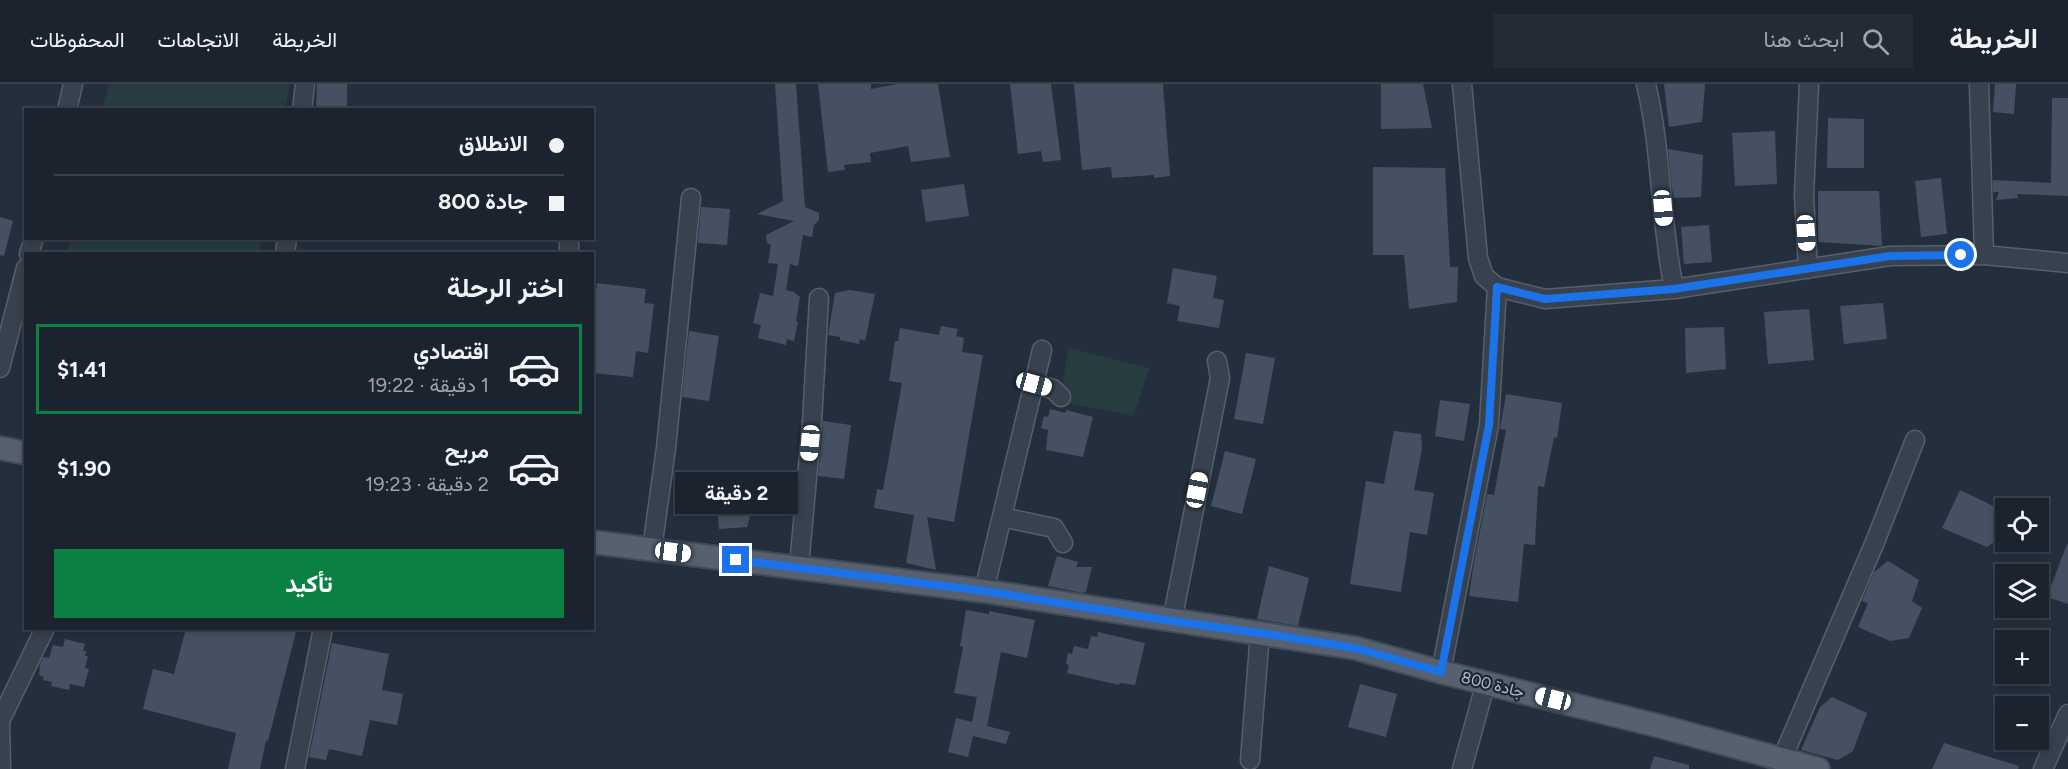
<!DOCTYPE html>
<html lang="ar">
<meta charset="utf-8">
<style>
:root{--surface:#1b232e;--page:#242b36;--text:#f1f3f6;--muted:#a0a4aa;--line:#39404a;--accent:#0b8043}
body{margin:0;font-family:Figtree,Vazirmatn,sans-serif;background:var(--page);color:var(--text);direction:rtl;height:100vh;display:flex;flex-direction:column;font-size:22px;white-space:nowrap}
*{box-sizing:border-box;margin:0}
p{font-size:20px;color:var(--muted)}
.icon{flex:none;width:33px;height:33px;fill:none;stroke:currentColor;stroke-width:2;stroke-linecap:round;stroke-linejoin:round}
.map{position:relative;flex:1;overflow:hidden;direction:ltr}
.side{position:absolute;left:24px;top:168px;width:570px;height:378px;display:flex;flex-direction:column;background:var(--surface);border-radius:0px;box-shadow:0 3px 9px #0003,0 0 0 2px var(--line);direction:rtl}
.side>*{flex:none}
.hud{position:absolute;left:24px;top:24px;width:570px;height:132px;border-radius:0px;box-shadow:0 3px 9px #0003,0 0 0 2px var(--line);direction:rtl;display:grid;align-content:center;height:132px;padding:0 30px;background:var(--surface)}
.buttons{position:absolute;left:1995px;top:414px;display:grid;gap:12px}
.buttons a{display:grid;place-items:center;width:54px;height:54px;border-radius:0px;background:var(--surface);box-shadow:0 3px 9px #0003,0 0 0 2px var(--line);font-size:30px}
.end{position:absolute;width:27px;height:27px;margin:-14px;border:8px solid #1a73e8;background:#fff;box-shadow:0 0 0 3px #fff}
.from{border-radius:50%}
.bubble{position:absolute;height:42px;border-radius:0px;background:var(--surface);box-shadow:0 3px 9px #0003,0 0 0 2px var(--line);font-size:20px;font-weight:700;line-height:42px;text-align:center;direction:rtl}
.car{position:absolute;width:18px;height:36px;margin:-18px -9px;border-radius:8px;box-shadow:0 0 4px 2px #0007;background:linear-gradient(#fff 24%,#345 0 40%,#fff 0 76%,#345 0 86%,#fff 0)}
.hud b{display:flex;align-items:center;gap:21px;height:57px;font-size:22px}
.hud b+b{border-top:2px solid var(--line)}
.hud i{width:15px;height:15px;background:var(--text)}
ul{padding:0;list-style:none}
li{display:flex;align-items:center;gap:18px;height:90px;margin:0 12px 9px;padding:0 18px;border:3px solid transparent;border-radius:0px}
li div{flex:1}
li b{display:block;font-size:22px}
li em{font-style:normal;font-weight:700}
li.selected{border-color:var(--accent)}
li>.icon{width:54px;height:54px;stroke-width:1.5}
h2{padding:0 30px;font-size:27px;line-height:72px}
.action{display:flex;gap:12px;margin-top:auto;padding:12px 30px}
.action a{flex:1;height:69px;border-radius:0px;background:var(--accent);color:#fff;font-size:24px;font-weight:700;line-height:69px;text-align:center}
header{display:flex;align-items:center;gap:36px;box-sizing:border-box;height:84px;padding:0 30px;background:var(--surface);border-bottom:2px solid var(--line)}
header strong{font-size:28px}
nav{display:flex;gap:33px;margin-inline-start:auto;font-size:21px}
.search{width:420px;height:54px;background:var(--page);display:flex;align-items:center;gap:15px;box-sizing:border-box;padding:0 21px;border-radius:0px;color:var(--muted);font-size:22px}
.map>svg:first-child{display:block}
.green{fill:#263c3f}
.building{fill:#455162}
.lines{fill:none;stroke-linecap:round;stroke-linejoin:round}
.minor-casing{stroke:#565f6c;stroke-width:21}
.major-casing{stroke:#414a57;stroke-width:26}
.minor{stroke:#38414e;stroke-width:18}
.major{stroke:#56606e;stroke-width:22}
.route{stroke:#1a73e8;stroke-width:8}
.labels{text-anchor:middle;stroke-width:4.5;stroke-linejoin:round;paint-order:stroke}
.street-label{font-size:16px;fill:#b4bcc9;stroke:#1d2633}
</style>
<header>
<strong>الخريطة</strong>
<div class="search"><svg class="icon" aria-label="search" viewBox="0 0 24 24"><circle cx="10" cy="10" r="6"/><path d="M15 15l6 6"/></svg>ابحث هنا</div>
<nav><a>الخريطة</a><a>الاتجاهات</a><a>المحفوظات</a></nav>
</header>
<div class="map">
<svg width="2068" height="685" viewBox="0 0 2068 685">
<rect width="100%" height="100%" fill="#242f3e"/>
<path class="green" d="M109 0H290L285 25H102Z
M71 155V154L261 155 258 169H67Z
M1068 264 1149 284 1134 332 1060 318Z"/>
<path class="building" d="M317 0H347V26H316Z
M775 0H796L805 123 819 129V136L814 141 812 153 803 151 798 182 790 180 786 206 794 208 800 213 796 237 798 238 794 257 787 255 786 261 758 254 761 241 753 239 760 209 773 212 778 180 768 179 771 161 767 159 766 151 794 137 757 130 783 117Z
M818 0H871V5L897 0H938L950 73 911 78 908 62 870 69 871 78 844 81 845 86 828 88Z
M1010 0H1051L1061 76 1043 78 1041 67 1018 70Z
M1074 0H1163L1170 92 1154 94V91L1112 94 1111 83 1082 86Z
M1381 0H1423L1432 44 1381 45Z
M1664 0H1705L1702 38 1669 43Z
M1995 0H2016L2014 30 1993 28Z
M2052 14H2068V112L2017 110 2018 114 1996 116 1999 108H1993V96L2051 99Z
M1828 34 1864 35V84H1827Z
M1775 47 1777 100 1735 102 1732 49Z
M1668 65 1703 71 1701 113 1673 114Z
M1373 83 1445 84 1450 183H1458L1457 218 1409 225 1404 171H1373Z
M1941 94 1947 150 1921 153 1915 97Z
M964 100 969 132 926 138 921 106Z
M1818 107H1879L1882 162 1818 158Z
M701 123 730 125 727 161 698 159Z
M0 133 13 137 4 172 0 171Z
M1709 141 1712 178 1684 180 1681 143Z
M1173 184 1217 192 1213 214 1224 216 1219 244 1177 237 1180 222 1167 219Z
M597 199 646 205 644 219 654 220 648 269 636 267 633 293 592 289V235Z
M850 206 875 210 865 257 860 255 859 260 840 256V253L828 251 835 209Z
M1883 219 1887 255 1844 260 1840 222Z
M1809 225 1814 276 1768 280 1764 228Z
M941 242 958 245 956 252 964 254 962 268 983 271 954 438 927 433 936 486 906 479 914 431 874 424 877 405 883 406 902 299 889 297 895 257H898L900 244 939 251Z
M1724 243 1726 285 1686 289 1685 244Z
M689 247 719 252 709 317 682 313Z
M1246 269 1275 274 1263 340 1234 335Z
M1506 310 1562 319 1557 354 1554 353 1544 403 1538 402 1535 461 1524 460 1518 518 1469 512 1473 484 1487 410 1494 411 1506 346 1500 345Z
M1440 316 1470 320 1464 357 1435 352Z
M1050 325 1066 329V326L1093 333 1083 373 1046 366 1048 346 1041 344 1044 332 1048 333Z
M823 337 851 341 844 395 818 392Z
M1394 347 1421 350 1422 365 1414 406 1434 409 1427 451 1410 448 1401 508 1350 500 1366 397 1384 400Z
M1225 367 1256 375 1242 430 1211 422Z
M715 396 757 407 747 443 719 445Z
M1960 406 2006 428 1994 458 1987 463 1942 444Z
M2067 460H2068V520L2047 513Z
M1057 472 1078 478 1076 483H1092L1086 507 1083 509 1048 502Z
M1888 477 1919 496 1912 517 1922 524 1909 554 1890 557 1858 543 1868 519 1862 517 1874 488Z
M1269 482 1309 494 1298 542 1257 535Z
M966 526 989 530V527L1035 536 1027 574 1001 568 987 642 1010 648 1006 660 973 652 968 673 948 668 956 634 972 638 977 613 954 609 963 563 960 562Z
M186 544H297L268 657 266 656 260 685H228L236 649 143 625 153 585 174 590Z
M1098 548 1145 559 1135 601 1120 599 1119 601 1067 589 1069 581 1066 580 1068 569 1072 570 1074 562 1088 565 1091 552 1097 553Z
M65 555 85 560 83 567H86L85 572H88L85 584 89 585 84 603 70 600 69 606 51 602 52 598 43 596 44 593 39 591 40 584 39 583 43 573 49 574 53 561 63 563Z
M332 559 389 570 382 606 403 610 397 641 370 636 362 672 329 665 326 676 309 673Z
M1360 600 1397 610 1386 653 1348 643Z
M1832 613 1867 629 1853 667 1838 676 1801 666 1820 623Z
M1944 659 2019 682 2018 685H1932Z
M1654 672 1689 681V685H1650Z"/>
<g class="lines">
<defs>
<path id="minor" d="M1462 0 1478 174 1484 192 1497 203 1545 215 1674 205 1890 172 1984 171 2068 179
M1646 0C1662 67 1660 137 1674 205
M1979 0 1984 171
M67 26 73 0
M302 26 305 0
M29 170 34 154
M285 170 287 154
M569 170V154
M1808 185 1804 112 1809 0
M0 284 26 184
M1034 300 1053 305 1061 313
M1002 433 1054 444 1063 459
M652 465 666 364 691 114
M799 483 812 338 819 214
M984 507 1042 266
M1172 537 1220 294 1217 277
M1441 588 1489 341 1497 203
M1782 675 1875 458 1915 356
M1250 676 1260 549
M1 685 0 637 45 544
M295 685 323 544
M1462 685 1486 598
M2043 685 2068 630"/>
<path id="major" d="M0 364 26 369
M592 458 984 507 1355 564 1441 588 1663 643 1818 685"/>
</defs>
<use href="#minor" class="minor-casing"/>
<use href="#major" class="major-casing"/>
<use href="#minor" class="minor"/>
<use href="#major" class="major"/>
</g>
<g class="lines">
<path class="route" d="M736 476 984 507 1172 537 1267 550 1355 564 1441 588 1489 341 1497 203 1545 215 1674 205 1890 172 1961 171"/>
</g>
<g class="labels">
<g class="street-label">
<text transform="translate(1493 600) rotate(14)" y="6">جادة 800</text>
</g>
</g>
</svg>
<div class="buttons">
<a><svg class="icon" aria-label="locate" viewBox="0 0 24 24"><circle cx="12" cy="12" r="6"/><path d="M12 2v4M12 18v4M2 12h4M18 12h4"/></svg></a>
<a><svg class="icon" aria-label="layers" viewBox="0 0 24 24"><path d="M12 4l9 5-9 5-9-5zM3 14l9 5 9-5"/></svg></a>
<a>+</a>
<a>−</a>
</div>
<i class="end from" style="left:1961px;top:171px"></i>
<i class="end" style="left:736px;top:476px"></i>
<div class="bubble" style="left:675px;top:388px;width:123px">2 دقيقة</div>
<i class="car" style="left:1663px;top:124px;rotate:175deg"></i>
<i class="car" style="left:1806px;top:149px;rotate:176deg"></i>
<i class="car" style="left:1034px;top:300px;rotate:105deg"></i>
<i class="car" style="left:810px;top:359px;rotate:185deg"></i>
<i class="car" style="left:1197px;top:406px;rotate:11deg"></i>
<i class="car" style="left:673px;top:468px;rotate:97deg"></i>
<i class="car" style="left:1553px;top:615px;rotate:284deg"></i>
<div class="hud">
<b><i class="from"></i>الانطلاق</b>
<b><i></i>جادة 800</b>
</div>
<section class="side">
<h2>اختر الرحلة</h2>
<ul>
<li class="selected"><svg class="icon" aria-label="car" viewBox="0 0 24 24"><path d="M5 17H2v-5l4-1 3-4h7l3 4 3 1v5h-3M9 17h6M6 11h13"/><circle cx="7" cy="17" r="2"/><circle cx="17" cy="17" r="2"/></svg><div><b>اقتصادي</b><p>1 دقيقة · 19:22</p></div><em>$1.41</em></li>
<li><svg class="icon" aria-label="car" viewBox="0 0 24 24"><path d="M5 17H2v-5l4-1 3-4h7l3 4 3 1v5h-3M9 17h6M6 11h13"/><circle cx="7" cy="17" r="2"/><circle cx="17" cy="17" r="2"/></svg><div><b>مريح</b><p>2 دقيقة · 19:23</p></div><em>$1.90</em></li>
</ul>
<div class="action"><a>تأكيد</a></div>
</section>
</div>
